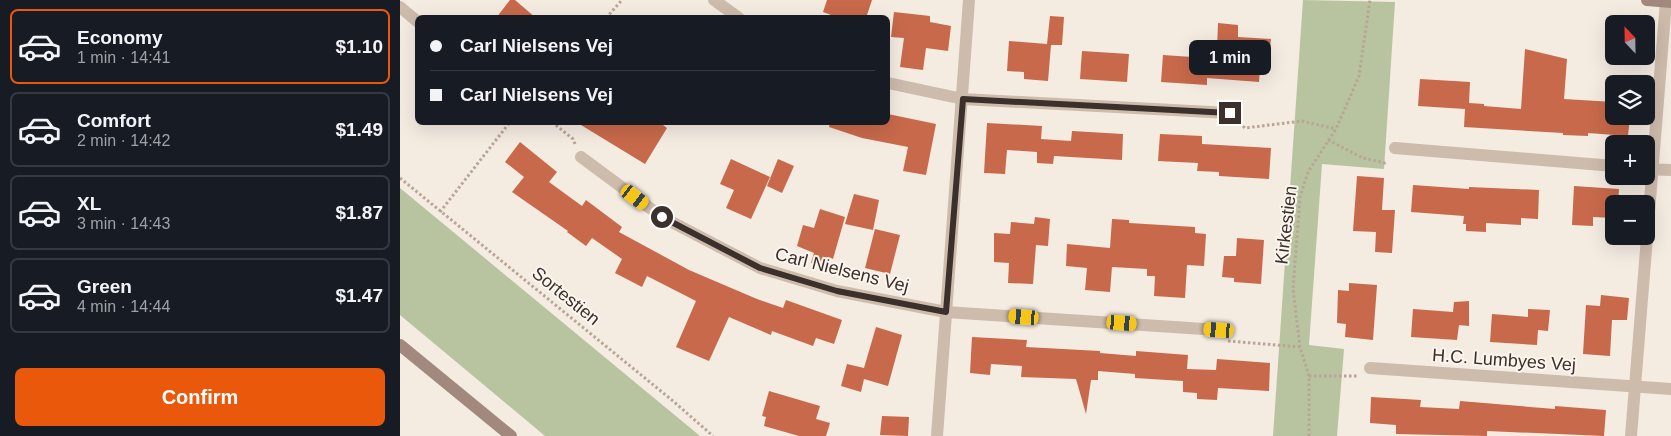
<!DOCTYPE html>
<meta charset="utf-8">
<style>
:root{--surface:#171b24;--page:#20242c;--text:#f1f3f6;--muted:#9ea1a6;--line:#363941;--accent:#ea580c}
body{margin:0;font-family:Helvetica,sans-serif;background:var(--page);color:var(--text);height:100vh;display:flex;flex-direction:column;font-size:19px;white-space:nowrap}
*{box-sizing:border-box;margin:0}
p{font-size:16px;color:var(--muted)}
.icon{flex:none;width:28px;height:28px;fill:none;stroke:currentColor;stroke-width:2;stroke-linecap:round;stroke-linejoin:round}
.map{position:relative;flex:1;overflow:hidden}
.panel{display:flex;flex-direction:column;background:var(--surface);width:400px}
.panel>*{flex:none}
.guide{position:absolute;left:15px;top:15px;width:475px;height:110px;border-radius:8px;box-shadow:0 5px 20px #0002;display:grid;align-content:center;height:110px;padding:0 15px;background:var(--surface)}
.needle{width:32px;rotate:338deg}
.fabs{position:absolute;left:1205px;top:15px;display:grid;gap:10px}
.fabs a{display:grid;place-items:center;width:50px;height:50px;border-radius:8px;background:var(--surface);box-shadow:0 5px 20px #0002;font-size:25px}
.end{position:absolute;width:22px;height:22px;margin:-11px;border:6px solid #3b302b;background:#fff;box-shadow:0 0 0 2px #fff}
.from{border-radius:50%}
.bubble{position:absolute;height:35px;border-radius:8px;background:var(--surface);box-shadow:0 5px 20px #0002;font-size:16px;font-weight:800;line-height:35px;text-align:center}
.car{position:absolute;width:15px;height:30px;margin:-15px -8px;border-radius:6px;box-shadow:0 0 4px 1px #0007;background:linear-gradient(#f5c518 24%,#345 0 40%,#f5c518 0 76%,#345 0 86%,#f5c518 0)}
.guide b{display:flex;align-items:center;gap:18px;height:48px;font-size:19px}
.guide b+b{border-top:1px solid var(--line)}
.guide i{width:12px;height:12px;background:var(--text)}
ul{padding:9px 0 0;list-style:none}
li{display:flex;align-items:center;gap:15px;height:75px;margin:0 10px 8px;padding:0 5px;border:2px solid var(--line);border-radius:8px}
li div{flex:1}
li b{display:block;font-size:19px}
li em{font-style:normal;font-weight:800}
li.active{border-color:var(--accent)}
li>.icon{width:45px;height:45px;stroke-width:1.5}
.action{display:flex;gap:10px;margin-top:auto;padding:10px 15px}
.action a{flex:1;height:58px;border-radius:8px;background:var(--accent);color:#fff;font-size:20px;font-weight:800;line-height:58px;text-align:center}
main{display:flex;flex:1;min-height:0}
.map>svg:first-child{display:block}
.green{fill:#b8c4a0}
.building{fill:#c8694b}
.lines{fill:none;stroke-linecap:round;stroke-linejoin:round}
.path{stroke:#b9a596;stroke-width:3;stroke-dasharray:2.5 2.5;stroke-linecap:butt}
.street{stroke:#cdbbac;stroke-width:12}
.secondary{stroke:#a18a7d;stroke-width:12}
.route{stroke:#3b302b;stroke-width:6}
.labels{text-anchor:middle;stroke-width:4;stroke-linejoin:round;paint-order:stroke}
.street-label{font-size:18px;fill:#3b302b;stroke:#fbf5ee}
</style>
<main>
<section class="panel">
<ul>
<li class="active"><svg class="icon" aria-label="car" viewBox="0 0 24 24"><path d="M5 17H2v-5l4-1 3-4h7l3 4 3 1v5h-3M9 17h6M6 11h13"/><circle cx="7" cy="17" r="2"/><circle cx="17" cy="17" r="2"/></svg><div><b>Economy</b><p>1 min · 14:41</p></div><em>$1.10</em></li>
<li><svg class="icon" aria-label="car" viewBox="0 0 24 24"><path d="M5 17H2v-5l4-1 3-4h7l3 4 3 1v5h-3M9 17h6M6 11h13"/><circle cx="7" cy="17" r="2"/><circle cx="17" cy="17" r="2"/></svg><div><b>Comfort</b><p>2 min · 14:42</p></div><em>$1.49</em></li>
<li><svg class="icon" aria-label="car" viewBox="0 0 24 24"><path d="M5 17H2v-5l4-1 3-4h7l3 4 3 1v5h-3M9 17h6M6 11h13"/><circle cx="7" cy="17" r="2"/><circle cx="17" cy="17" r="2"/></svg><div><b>XL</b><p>3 min · 14:43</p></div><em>$1.87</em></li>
<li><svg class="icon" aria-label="car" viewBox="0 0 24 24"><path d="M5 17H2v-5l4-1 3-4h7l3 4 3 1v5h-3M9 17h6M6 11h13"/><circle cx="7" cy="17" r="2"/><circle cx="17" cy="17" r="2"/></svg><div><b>Green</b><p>4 min · 14:44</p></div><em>$1.47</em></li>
</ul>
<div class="action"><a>Confirm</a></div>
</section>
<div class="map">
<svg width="1271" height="436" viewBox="0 0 1271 436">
<rect width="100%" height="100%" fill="#f4ebe1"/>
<path class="green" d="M903 0 995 2 984 169 922 164 909 345 944 349 937 436H873Z
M0 188 300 436H145L0 315Z"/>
<path class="building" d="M110 0H115L136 18H96Z
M427 0H472L466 18H439L423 12Z
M494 12 530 16V22L551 26 548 51 526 48 523 70 500 67 504 38 491 37Z
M650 16 664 17 662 45H651L648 81 624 79V72L607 71 609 41 647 44Z
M818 23 838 25V37L871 39 869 57 861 56 859 82 807 78V85L761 82 763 55 807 58V48L817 49Z
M1125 49 1167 59 1164 99 1214 102V116H1230L1228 136 1188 133V136L1163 135V133L1064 127 1065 109 1018 106 1020 79 1070 82 1069 103 1084 104V106L1121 109Z
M682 51 729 54 727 82 680 79Z
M488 114 536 124 526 175 503 171 508 147 462 138 429 127 430 122H488Z
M176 122H259L267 128 245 164Z
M587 123 642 126 641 139 671 141 672 131 723 134 722 160 654 156 653 164 637 163V152L607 150 605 174 584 173Z
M760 134 802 136V144L871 148 869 179 819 176V172L797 171 798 163 758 161Z
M120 142 157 172 149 182 182 206 186 200 222 227 219 232 289 270 357 299 383 308 386 300 442 320 434 344 416 338 413 346 372 331 371 335 329 317 309 361 276 347 296 301 247 276 242 287 215 273 222 259 192 238 186 246 167 232 168 231 112 192 124 177 105 162Z
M331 159 370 177 351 219 326 208 334 190 320 184Z
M378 159 394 166 382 193 367 186Z
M957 176 984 178 982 210H995L992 253 975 252 976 232 953 231Z
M1013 185 1069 189V187L1139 190 1138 219 1121 218V225L1086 223V232L1066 231V224H1063L1064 216 1011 212Z
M1174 186 1219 189 1218 204H1214V218L1193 217V226L1172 225Z
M454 194 479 200 473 230 445 224Z
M420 209 445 217 433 259 431 258 427 268 411 263 414 253 397 246 403 225 414 228Z
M635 217 650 219 648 246 636 245 633 284 608 283 609 263 594 262V233L610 234 611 222 634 224Z
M712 219 729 220V223L795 227V233L806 234 804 266 787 265 785 298 754 296 755 276H747V269L712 267 710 292 685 290 687 268 666 266 667 244 710 248Z
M475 229 500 235 490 274 465 268Z
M837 238 864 240 861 284 834 282V278L822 277 824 256H836Z
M949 283 977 285 973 340 945 337 946 324 937 323 938 290 949 291Z
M1201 295 1229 298 1227 320H1212L1210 356 1183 354 1186 305 1200 306Z
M1069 301V326L1059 325 1057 340 1011 337 1013 309 1053 312 1054 302Z
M1128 309 1150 310 1148 331 1138 330 1137 345 1090 342 1092 314 1128 317Z
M476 327 502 335 488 386 464 379 461 392 441 386 447 364 464 368Z
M572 337 627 340 626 347 700 351V353L736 356V351L788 355 787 369 816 370 817 359 870 363 869 391 818 388 817 400 797 399V393L783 392V381L735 378V374L698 371V380H691L686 414 676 379 621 377 622 366 591 364 590 375 570 373Z
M369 391 420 406 416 419 430 423 426 436H399L364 426 366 417 362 416Z
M971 397 1021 400 1020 407 1059 409 1060 401 1155 409V406L1206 410 1204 436 1087 431V436L996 434V425L970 423Z
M482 416 509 417 508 436 480 435Z"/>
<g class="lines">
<path class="path" d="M206 18 222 0
M152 122 173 139 175 144
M839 123 845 128 902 121 936 129
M928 140 963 158 985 163 987 161
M0 178 273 401 313 436
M40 212 110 122
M828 341 900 347
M909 376H959
M909 436V376L900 347 893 289 900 197 908 172 936 129 959 76 970 0"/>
<path class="street" d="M314 0 339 18
M0 7 18 22
M488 83 563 99 830 113
M995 148 1214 166
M181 157 262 217 360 268 437 291 546 312 819 330
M1246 169 1271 170
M970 368 1271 389
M537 436 569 0
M1231 436 1266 1"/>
<path class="secondary" d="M1247 0 1271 2
M0 345 111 436"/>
</g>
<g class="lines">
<path class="route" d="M262 217 360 268 437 291 546 312 563 99 830 113"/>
</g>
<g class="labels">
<g class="street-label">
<text transform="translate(886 225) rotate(-83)" y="6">Kirkestien</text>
<text transform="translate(442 270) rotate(14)" y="6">Carl Nielsens Vej</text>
<text transform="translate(166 296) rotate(39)" y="6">Sortestien</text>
<text transform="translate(1104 360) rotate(4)" y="6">H.C. Lumbyes Vej</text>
</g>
</g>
</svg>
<div class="fabs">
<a><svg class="needle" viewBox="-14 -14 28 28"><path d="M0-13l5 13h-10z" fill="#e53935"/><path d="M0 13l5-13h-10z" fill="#9ea1a6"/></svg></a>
<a><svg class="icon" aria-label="layers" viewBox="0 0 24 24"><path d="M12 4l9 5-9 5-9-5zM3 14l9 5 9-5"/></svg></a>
<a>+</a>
<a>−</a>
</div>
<i class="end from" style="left:262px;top:217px"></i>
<i class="end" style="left:830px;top:113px"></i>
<div class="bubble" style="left:789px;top:40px;width:82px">1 min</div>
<i class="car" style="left:235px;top:197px;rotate:127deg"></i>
<i class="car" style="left:624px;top:317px;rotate:274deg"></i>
<i class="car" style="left:722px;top:323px;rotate:94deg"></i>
<i class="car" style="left:819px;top:330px;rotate:274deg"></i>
<div class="guide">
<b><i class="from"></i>Carl Nielsens Vej</b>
<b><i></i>Carl Nielsens Vej</b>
</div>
</div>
</main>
